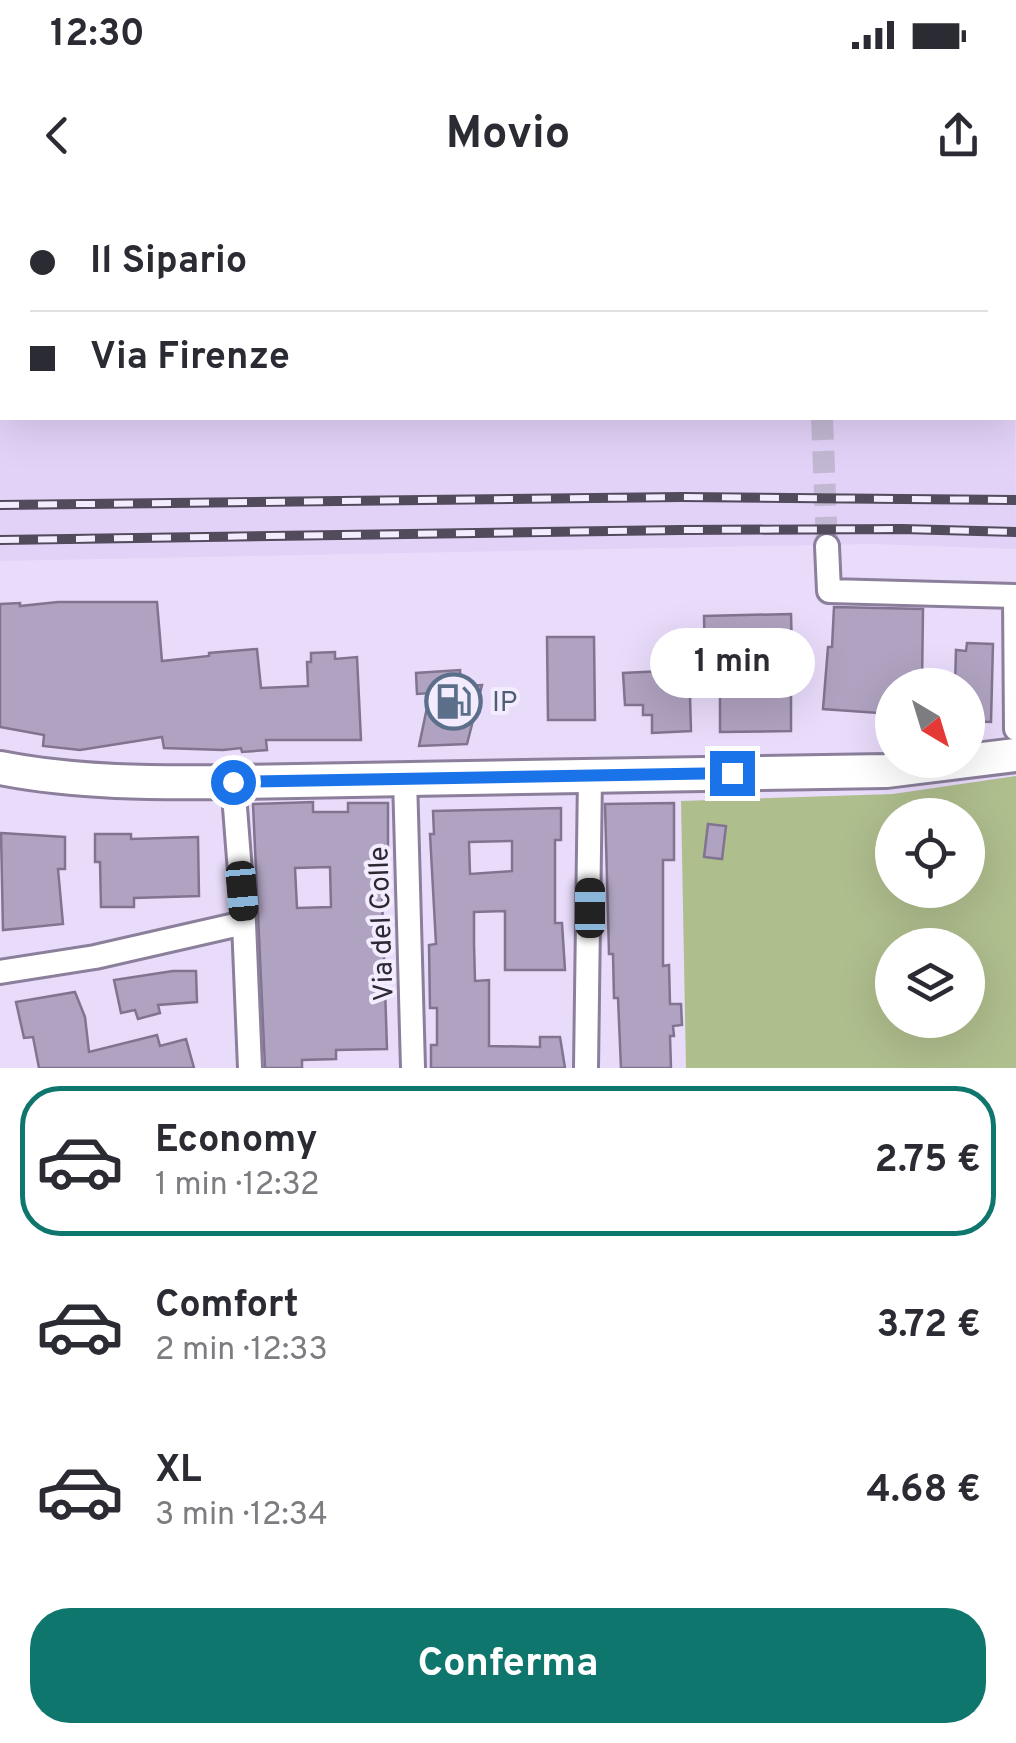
<!DOCTYPE html>
<html lang="it">
<meta charset="utf-8">
<style>
:root{--surface:#fff;--page:#f7f7f7;--text:#2b2b33;--muted:#7c7c81;--line:#e1e1e2;--accent:#0f766e}
body{margin:0;font-family:Overpass,sans-serif;background:var(--page);color:var(--text);height:100vh;display:flex;flex-direction:column;font-size:38px;white-space:nowrap}
*{box-sizing:border-box;margin:0}
p{font-size:32px;color:var(--muted)}
.icon{flex:none;width:55px;height:55px;fill:none;stroke:currentColor;stroke-width:2;stroke-linecap:round;stroke-linejoin:round}
.map{position:relative;height:868px;overflow:hidden}
.side{display:flex;flex-direction:column;background:var(--surface);flex:1}
.side>*{flex:none}
.hud{position:absolute;left:0px;top:0px;width:1018px;height:220px;box-shadow:0 10px 40px #0002;display:grid;align-content:center;height:220px;padding:0 30px;background:var(--surface)}
.needle{width:65px;rotate:142deg}
.fabs{position:absolute;left:875px;top:468px;display:grid;gap:20px}
.fabs a{display:grid;place-items:center;width:110px;height:110px;border-radius:50%;background:var(--surface);box-shadow:0 10px 40px #0002;font-size:50px}
.end{position:absolute;width:45px;height:45px;margin:-22px;border:12px solid #1a73e8;background:#fff;box-shadow:0 0 0 5px #fff}
.from{border-radius:50%}
.bubble{position:absolute;height:70px;border-radius:35px;background:var(--surface);box-shadow:0 10px 40px #0002;font-size:32px;font-weight:700;line-height:70px;text-align:center}
.car{position:absolute;width:30px;height:60px;margin:-30px -15px;border-radius:12px;box-shadow:0 0 8px 2px #0007;background:linear-gradient(#222 24%,#8ab4d8 0 40%,#222 0 76%,#8ab4d8 0 86%,#222 0)}
.hud b{display:flex;align-items:center;gap:35px;height:95px;font-size:38px}
.hud b+b{border-top:2px solid var(--line)}
.hud i{width:25px;height:25px;background:var(--text)}
ul{padding:18px 0 0;list-style:none}
li{display:flex;align-items:center;gap:30px;height:150px;margin:0 20px 15px;padding:0 10px;border:5px solid transparent;border-radius:40px}
li div{flex:1}
li b{display:block;font-size:38px}
li em{font-style:normal;font-weight:700}
li.active{border-color:var(--accent)}
li>.icon{width:90px;height:90px;stroke-width:1.5}
.primary-button{display:flex;gap:20px;margin-top:auto;padding:20px 30px}
.primary-button a{flex:1;height:115px;border-radius:40px;background:var(--accent);color:#fff;font-size:40px;font-weight:700;line-height:115px;text-align:center}
.status{display:flex;justify-content:space-between;align-items:center;height:70px;padding:0 50px;background:var(--surface);direction:ltr}
.status svg{height:28px;fill:currentColor}
header{display:flex;justify-content:space-between;align-items:center;height:130px;padding:0 30px;background:var(--surface);font-size:45px;font-weight:700}
.map>svg:first-child{display:block}
.built{fill:#e2d2f8}
.green{fill:#afbe8d;fill-rule:evenodd}
.building{fill:#b0a3c1;stroke:#807490;stroke-width:2.5;fill-rule:evenodd}
.lines{fill:none;stroke-linecap:round;stroke-linejoin:round}
.minor-tunnel{stroke:#c3b8d3;stroke-width:22;stroke-dasharray:22 11;stroke-linecap:butt}
.minor-casing{stroke:#8b7f9b;stroke-width:28}
.secondary-casing{stroke:#8b7f9b;stroke-width:38}
.minor{stroke:#fff;stroke-width:22}
.secondary{stroke:#fff;stroke-width:32}
.rail-casing{stroke:#524b5b;stroke-width:10}
.rail{stroke:#f3ecfe;stroke-width:6;stroke-dasharray:19;stroke-linecap:butt}
.route{stroke:#1a73e8;stroke-width:12}
.labels{text-anchor:middle;stroke-width:8;stroke-linejoin:round;paint-order:stroke}
.service-label{font-size:28px;fill:#4e5e75;stroke:#f3ecfe;text-anchor:start}
.street-label{font-size:28px;fill:#2d2834;stroke:#f3ecfe}
</style>
<div class="status"><b>12:30</b><svg viewBox="0 0 49 12"><path d="M0 12V9h3v3zM5 12V6h3v6zM10 12V3h3v9zM15 12V0h3v12zM26 1h20v11H26zM47 4h2v5h-2z"/></svg></div>
<header><svg class="icon" aria-label="back" viewBox="0 0 24 24"><path d="M15 5l-7 7 7 7"/></svg>Movio<svg class="icon" aria-label="share" viewBox="0 0 24 24"><path d="M12 15V3M7 8l5-5 5 5M5 13v7h14v-7"/></svg></header>
<div class="map">
<svg width="1016" height="868" viewBox="0 0 1016 868">
<rect width="100%" height="100%" fill="#e9dcfb"/>
<path class="built" d="M0 0H108L2 2V218H1015V200L1016 349 871 344 0 361Z"/>
<path class="green" d="M1016 576V868H686L681 601 893 594ZM892 615H968V690H892ZM892 745H968V820H892Z"/>
<path class="building" d="M58 402H157L162 461 209 456V453L257 449 261 488 308 486 307 462H311V453L335 452V459L357 457 361 540H266L267 550 242 552 241 548 223 550 164 548 162 537 80 550 43 546 44 535 0 527V404L20 403V406Z
M834 407 923 409 922 485H892V514L823 509 828 447H832Z
M791 414 792 451 766 452 767 490H791V531L720 532V495L690 497 691 531 652 533V515H643V505H625L623 473 705 469 704 416Z
M547 437H594L595 520H548Z
M967 443 993 444 991 522 968 521V485H955L956 450 966 451Z
M460 470 461 486 482 485 467 544 419 546 430 493 417 494 416 473Z
M313 602V612H348V603H388V653H386V665H381L387 849 336 850V859L302 860V868H265L253 604ZM330 667 331 707 297 708 295 668Z
M674 603V660H663V766L669 765 670 804H681L682 825 673 826 674 836H670L671 868H621L618 798H614L613 754H609L605 604Z
M561 608V640H555V723H562L565 770H505V711L474 712V744L475 781 489 780V846L540 847V837H560L565 868H431V845H437V808H430L429 745 436 744 430 634H434L433 611ZM512 641V671L470 674 469 642Z
M708 624 726 626 722 659 704 657Z
M1 633 65 637V669H58L63 724 3 730Z
M95 634H131V639L198 637 199 696 134 698V707H101L100 662H95Z
M173 771H196L197 802 158 805 160 813 138 819 135 810 121 813 114 780Z
M75 792 85 817 89 852 157 835 160 846 186 839 194 868H39L33 837 24 838 16 802Z"/>
<g class="lines">
<path class="minor-tunnel" d="M822 218 827 346"/>
<defs>
<path id="minor" d="M813 0V2
M827 346 829 391 1015 396 1016 529
M405 578 413 868
M233 582 244 723 250 868
M0 772 95 757 244 723
M586 868 590 576"/>
<path id="secondary" d="M0 568C76 583 155 583 233 582L886 571 1016 555"/>
</defs>
<use href="#minor" class="minor-casing"/>
<use href="#secondary" class="secondary-casing"/>
<use href="#minor" class="minor"/>
<use href="#secondary" class="secondary"/>
<defs>
<path id="rail" d="M0 102H2
M0 185H2
M1015 207H1016
M0 305 681 297 1016 300
M0 340 680 330 902 329 1016 332"/>
</defs>
<use href="#rail" class="rail-casing"/>
<use href="#rail" class="rail"/>
</g>
<g class="lines">
<path class="route" d="M233 582 732 573"/>
</g>
<defs>
<symbol id="fuel-ring" viewBox="-11 -11 22 22"><circle r="9.5" fill="#f3ecfe" stroke="#5c6f8a" stroke-width="1.5"/><path d="M-5.5-6h7V0h2V4h1.3V-2.5L3-4.5l.8-.8L6-3V5H2.5V1h-1V6h-7ZM-4.2-4.7v3.2H.2V-4.7Z" fill="#5c6f8a"/></symbol>
</defs>
<g fill-rule="evenodd">
<use href="#fuel-ring" x="422" y="470" width="63" height="63"/>
</g>
<g class="labels">
<g class="service-label">
<text x="492" y="511">IP</text>
</g>
<g class="street-label">
<text transform="translate(380 724) rotate(-92)" y="10">Via del Colle</text>
</g>
</g>
</svg>
<div class="fabs">
<a><svg class="needle" viewBox="-14 -14 28 28"><path d="M0-13l5 13h-10z" fill="#e53935"/><path d="M0 13l5-13h-10z" fill="#7c7c81"/></svg></a>
<a><svg class="icon" aria-label="locate" viewBox="0 0 24 24"><circle cx="12" cy="12" r="6"/><path d="M12 2v4M12 18v4M2 12h4M18 12h4"/></svg></a>
<a><svg class="icon" aria-label="layers" viewBox="0 0 24 24"><path d="M12 4l9 5-9 5-9-5zM3 14l9 5 9-5"/></svg></a>
</div>
<i class="end from" style="left:233px;top:582px"></i>
<i class="end" style="left:732px;top:573px"></i>
<div class="bubble" style="left:650px;top:428px;width:165px">1 min</div>
<i class="car" style="left:242px;top:691px;rotate:175deg"></i>
<i class="car" style="left:590px;top:708px;rotate:0deg"></i>
<div class="hud">
<b><i class="from"></i>Il Sipario</b>
<b><i></i>Via Firenze</b>
</div>
</div>
<section class="side">
<ul>
<li class="active"><svg class="icon" aria-label="car" viewBox="0 0 24 24"><path d="M5 17H2v-5l4-1 3-4h7l3 4 3 1v5h-3M9 17h6M6 11h13"/><circle cx="7" cy="17" r="2"/><circle cx="17" cy="17" r="2"/></svg><div><b>Economy</b><p>1 min · 12:32</p></div><em>2.75 €</em></li>
<li><svg class="icon" aria-label="car" viewBox="0 0 24 24"><path d="M5 17H2v-5l4-1 3-4h7l3 4 3 1v5h-3M9 17h6M6 11h13"/><circle cx="7" cy="17" r="2"/><circle cx="17" cy="17" r="2"/></svg><div><b>Comfort</b><p>2 min · 12:33</p></div><em>3.72 €</em></li>
<li><svg class="icon" aria-label="car" viewBox="0 0 24 24"><path d="M5 17H2v-5l4-1 3-4h7l3 4 3 1v5h-3M9 17h6M6 11h13"/><circle cx="7" cy="17" r="2"/><circle cx="17" cy="17" r="2"/></svg><div><b>XL</b><p>3 min · 12:34</p></div><em>4.68 €</em></li>
</ul>
<div class="primary-button"><a>Conferma</a></div>
</section>
